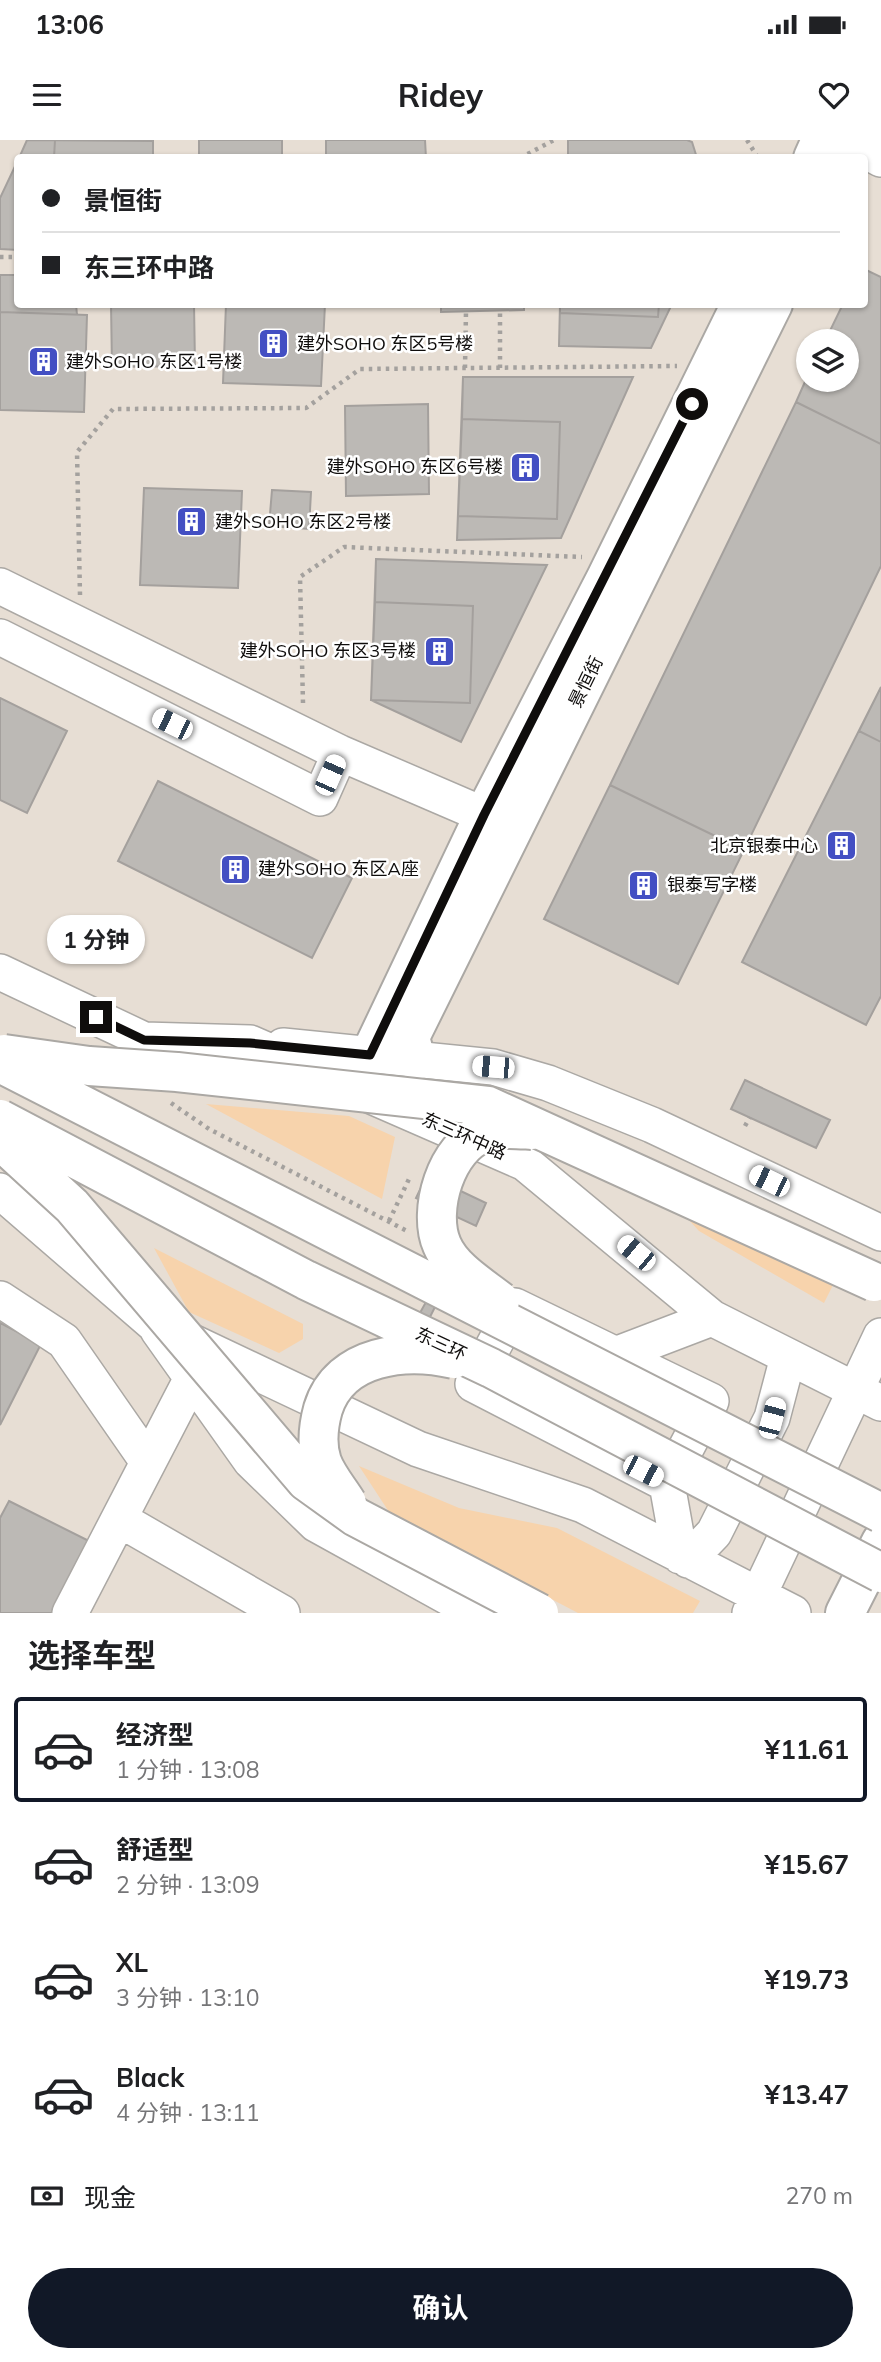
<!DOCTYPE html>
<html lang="zh">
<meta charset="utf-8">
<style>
:root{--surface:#fff;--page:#f2f2f2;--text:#202124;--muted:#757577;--line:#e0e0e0;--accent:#111827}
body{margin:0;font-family:Mulish,"Noto Sans SC",sans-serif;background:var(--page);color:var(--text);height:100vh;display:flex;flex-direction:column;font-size:26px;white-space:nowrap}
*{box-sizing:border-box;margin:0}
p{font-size:23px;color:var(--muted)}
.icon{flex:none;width:38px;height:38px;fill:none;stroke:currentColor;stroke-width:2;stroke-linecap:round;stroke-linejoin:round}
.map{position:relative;height:1473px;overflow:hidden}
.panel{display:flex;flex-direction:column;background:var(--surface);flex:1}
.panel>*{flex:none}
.top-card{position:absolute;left:14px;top:14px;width:854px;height:154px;border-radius:7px;box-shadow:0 2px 5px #0004;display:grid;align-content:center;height:154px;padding:0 28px;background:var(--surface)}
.fabs{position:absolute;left:796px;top:189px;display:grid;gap:14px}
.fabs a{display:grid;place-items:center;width:63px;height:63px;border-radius:50%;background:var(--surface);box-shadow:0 2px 5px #0004;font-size:35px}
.end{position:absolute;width:32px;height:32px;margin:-16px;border:9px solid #0f0d0c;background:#fff;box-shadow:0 0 0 4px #fff}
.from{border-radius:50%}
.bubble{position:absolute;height:49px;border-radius:24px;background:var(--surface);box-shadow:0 2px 5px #0004;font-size:23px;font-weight:700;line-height:49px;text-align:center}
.car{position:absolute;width:21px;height:42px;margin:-21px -10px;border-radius:9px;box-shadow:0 0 5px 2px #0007;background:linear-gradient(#fff 24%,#345 0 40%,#fff 0 76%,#345 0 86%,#fff 0)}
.top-card b{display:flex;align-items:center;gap:24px;height:66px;font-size:26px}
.top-card b+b{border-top:2px solid var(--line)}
.top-card i{width:18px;height:18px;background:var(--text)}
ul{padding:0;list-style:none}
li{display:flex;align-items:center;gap:21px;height:105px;margin:0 14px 10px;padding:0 14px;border:4px solid transparent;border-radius:7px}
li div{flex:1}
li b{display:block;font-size:26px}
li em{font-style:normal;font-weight:700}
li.on{border-color:var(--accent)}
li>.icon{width:63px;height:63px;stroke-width:1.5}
h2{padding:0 28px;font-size:32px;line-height:84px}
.pay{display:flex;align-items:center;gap:18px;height:77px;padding:0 28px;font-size:26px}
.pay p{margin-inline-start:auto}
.action{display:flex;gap:14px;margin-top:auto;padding:14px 28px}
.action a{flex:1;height:80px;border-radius:42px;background:var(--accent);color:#fff;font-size:28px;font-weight:700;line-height:80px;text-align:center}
.status{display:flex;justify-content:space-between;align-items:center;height:49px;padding:0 35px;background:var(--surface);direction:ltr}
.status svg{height:19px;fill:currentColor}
header{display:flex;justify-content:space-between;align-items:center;height:91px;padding:0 28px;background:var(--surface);font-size:32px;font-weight:700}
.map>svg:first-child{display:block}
.built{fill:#e7ded4;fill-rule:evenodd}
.green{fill:#f7d3ac}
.building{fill:#bcb9b5;stroke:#a4a09d;stroke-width:2}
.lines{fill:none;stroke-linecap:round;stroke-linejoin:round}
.minor-casing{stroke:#aba8a4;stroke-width:38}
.major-casing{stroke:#aba8a4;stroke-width:42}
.highway-casing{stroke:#aba8a4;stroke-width:42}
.path{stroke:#a4a19e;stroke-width:4.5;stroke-dasharray:3.5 5;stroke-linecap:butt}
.minor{stroke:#fff;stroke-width:35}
.major{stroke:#fff;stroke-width:38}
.highway{stroke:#fff;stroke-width:38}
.highway-bridge-casing{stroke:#aba8a4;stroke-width:42;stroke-linecap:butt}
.highway-bridge{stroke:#fff;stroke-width:38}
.route{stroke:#0f0d0c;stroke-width:9}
.labels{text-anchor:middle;stroke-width:5;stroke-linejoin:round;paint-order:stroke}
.poi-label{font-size:18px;fill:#0f0d0c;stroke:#fff;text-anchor:start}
.street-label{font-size:18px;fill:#0f0d0c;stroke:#fff}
</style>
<div class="status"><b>13:06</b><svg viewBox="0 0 49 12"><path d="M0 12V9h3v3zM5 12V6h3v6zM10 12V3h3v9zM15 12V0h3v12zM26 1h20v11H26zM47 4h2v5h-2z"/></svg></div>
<header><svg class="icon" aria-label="menu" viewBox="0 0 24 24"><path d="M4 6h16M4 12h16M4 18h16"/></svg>Ridey<svg class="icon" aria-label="heart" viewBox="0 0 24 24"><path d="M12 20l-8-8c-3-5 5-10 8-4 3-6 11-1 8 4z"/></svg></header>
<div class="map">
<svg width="881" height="1473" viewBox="0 0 881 1473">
<rect width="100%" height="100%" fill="#f0ece8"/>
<path class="built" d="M0 0H881V1473H0ZM18 18H864V164H18ZM808 201H847V240H808Z"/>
<path class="green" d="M206 964 349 976 395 997 382 1059Z
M672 1062 834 1143 824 1163 699 1091Z
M154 1108 303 1184V1199L279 1213 189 1172Z
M359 1326 459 1368 557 1388 700 1461 693 1473H578L391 1375Z"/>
<path class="building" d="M27 0 153 1V18H19Z
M27 0H55L54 18H19Z
M55 0 153 1V18H54Z
M199 0H282V18H199Z
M326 0H425L426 18H326Z
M326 0H425L426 18H326Z
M568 0H687L692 2 697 18H568Z
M18 20V110L0 109V58Z
M18 20V110L0 109V58Z
M864 129 881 137V304L796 262 808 235V240H847V201H825L843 164H864Z
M0 135H18V164H76L77 175H87L84 272 0 270Z
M111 164H194L195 226 112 227Z
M226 164H325L321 246 223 243Z
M441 164H524V170L441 172Z
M560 164H672L651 208 559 206Z
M560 164H659L658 177 560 173Z
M0 172 87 175 84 272 0 270Z
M463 237H633L561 398 457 400Z
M463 237H633L561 398 457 400 458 376 557 379 560 282 462 279Z
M796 262 881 304V426L744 710 610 645Z
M428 264 429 354 346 356 345 266Z
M462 279 560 282 557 379 458 376Z
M144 348 242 351 238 448 140 445Z
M272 350 311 352 309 389 269 386Z
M376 419 547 425 461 602 371 560Z
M376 419 547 425 461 602 371 560 470 563 473 466 375 462Z
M375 462 473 466 470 563 371 560Z
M881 547V856L866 885 742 822Z
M881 547V602L859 591Z
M0 558 67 591 27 673 0 660Z
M158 641 352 738 312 818 118 721Z
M610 645 744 710 678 844 544 779Z
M745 940 830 980 816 1008 731 969Z
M427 1035 486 1063 476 1086 416 1058Z
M431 1153 440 1157 426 1185 416 1180Z
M0 1183 41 1204 0 1285Z
M9 1361 89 1401 53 1473H0V1378Z"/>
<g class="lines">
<defs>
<path id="minor" d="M846 0 881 19
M0 446 340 613 484 675
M0 497 320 658 340 613
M0 832 144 900 250 903 525 1023 712 1178 881 1263
M283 906 493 927 548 943 652 985 881 1093
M0 1051 154 1184 418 1309 583 1365 793 1473
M0 1159 64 1201 148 1322
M158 1190 251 1321 316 1384 477 1473
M615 1215 712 1178
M667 1344 473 1244 515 1166 711 1261 667 1344 680 1416
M119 1379 282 1473
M688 1420 714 1393 772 1278 788 1217
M70 1473 192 1238
M750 1473 881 1196"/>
<path id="major" d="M813 18 821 0
M847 18 855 0
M370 915 484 675 606 438 741 164
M416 920 410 897 773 164"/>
<path id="highway" d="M845 1473 881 1402"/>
</defs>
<use href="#minor" class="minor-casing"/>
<use href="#major" class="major-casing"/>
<use href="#highway" class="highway-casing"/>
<path class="path" d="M747 0 758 18
M520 18 554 0
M0 117H18
M465 228 466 171
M500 228V171
M80 455 77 312 113 269 306 268 360 229 677 226
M303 563 300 437 344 407 582 417
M171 963 209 989 409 1092
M745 986 750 977
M389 1081 409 1039 412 1041"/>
<use href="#minor" class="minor"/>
<use href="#major" class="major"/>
<use href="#highway" class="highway"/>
<defs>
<path id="highway-bridge" d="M4 914 89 926 177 932 488 966 874 1142
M0 923 881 1373
M0 979 306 1140 491 1228 881 1433
M0 1000 72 1066 306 1341 356 1377 539 1473
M500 1161C481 1146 452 1129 442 1105 427 1071 446 1006 484 993 499 987 516 989 532 990
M347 1363C339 1350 327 1336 322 1322 316 1304 318 1287 323 1269 340 1214 406 1208 454 1219"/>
</defs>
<use href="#highway-bridge" class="highway-bridge-casing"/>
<use href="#highway-bridge" class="highway-bridge"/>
</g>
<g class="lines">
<path class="route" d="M96 877 144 900 250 903 370 915 484 675 692 264"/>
</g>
<defs>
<symbol id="building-square" viewBox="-11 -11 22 22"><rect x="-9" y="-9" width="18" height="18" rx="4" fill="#434fc3" stroke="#fff"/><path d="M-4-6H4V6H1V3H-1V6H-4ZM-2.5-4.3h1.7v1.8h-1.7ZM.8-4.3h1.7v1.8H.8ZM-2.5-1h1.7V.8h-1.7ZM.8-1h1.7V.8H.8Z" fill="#fff"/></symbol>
</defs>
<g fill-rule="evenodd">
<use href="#building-square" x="256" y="186" width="35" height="35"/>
<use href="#building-square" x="26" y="204" width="35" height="35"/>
<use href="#building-square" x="508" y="310" width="35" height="35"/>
<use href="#building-square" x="174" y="364" width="35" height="35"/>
<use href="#building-square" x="422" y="494" width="35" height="35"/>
<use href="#building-square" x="824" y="688" width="35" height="35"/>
<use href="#building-square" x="218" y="712" width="35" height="35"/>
<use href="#building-square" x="626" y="728" width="35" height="35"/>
</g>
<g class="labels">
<g class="poi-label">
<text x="297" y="210">建外SOHO 东区5号楼</text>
<text x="66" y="228">建外SOHO 东区1号楼</text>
<text x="503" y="333" text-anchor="end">建外SOHO 东区6号楼</text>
<text x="215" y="388">建外SOHO 东区2号楼</text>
<text x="416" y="517" text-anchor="end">建外SOHO 东区3号楼</text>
<text x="818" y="712" text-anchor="end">北京银泰中心</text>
<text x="258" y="735">建外SOHO 东区A座</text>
<text x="667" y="751">银泰写字楼</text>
</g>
<g class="street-label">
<text transform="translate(586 542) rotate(-64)" y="6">景恒街</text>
<text transform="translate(464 996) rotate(24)" y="6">东三环中路</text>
<text transform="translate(441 1204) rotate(25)" y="6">东三环</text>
</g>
</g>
</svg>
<div class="fabs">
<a><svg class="icon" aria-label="layers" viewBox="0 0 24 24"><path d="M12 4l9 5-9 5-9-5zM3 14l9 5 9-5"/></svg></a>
</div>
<i class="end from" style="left:692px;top:264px"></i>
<i class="end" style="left:96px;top:877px"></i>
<div class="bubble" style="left:47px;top:775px;width:98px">1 分钟</div>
<i class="car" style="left:172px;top:584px;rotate:296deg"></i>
<i class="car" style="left:330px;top:635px;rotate:24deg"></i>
<i class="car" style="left:493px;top:927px;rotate:275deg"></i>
<i class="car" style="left:769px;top:1041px;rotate:296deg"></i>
<i class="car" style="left:636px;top:1113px;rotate:310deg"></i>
<i class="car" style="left:772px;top:1278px;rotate:15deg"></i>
<i class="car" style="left:643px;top:1331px;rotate:117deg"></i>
<div class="top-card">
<b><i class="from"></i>景恒街</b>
<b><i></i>东三环中路</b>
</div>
</div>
<section class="panel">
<h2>选择车型</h2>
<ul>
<li class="on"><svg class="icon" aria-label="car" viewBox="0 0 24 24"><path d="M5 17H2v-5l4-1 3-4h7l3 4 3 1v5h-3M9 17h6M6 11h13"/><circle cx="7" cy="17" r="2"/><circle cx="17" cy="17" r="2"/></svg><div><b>经济型</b><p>1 分钟 · 13:08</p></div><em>¥11.61</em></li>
<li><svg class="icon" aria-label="car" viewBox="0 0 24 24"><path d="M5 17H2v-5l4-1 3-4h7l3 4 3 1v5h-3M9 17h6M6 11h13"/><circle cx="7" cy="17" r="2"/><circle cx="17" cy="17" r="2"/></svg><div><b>舒适型</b><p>2 分钟 · 13:09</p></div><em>¥15.67</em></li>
<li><svg class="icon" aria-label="car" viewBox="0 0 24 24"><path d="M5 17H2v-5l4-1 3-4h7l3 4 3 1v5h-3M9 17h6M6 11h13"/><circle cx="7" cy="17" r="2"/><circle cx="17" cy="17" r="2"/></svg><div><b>XL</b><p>3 分钟 · 13:10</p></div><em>¥19.73</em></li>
<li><svg class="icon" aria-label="car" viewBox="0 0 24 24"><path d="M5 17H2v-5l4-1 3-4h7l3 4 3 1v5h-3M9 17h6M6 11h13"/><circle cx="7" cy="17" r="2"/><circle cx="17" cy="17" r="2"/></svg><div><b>Black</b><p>4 分钟 · 13:11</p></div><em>¥13.47</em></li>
</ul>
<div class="pay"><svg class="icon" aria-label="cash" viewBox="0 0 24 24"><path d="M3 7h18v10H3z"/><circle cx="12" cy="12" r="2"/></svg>现金<p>270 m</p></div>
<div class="action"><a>确认</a></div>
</section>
